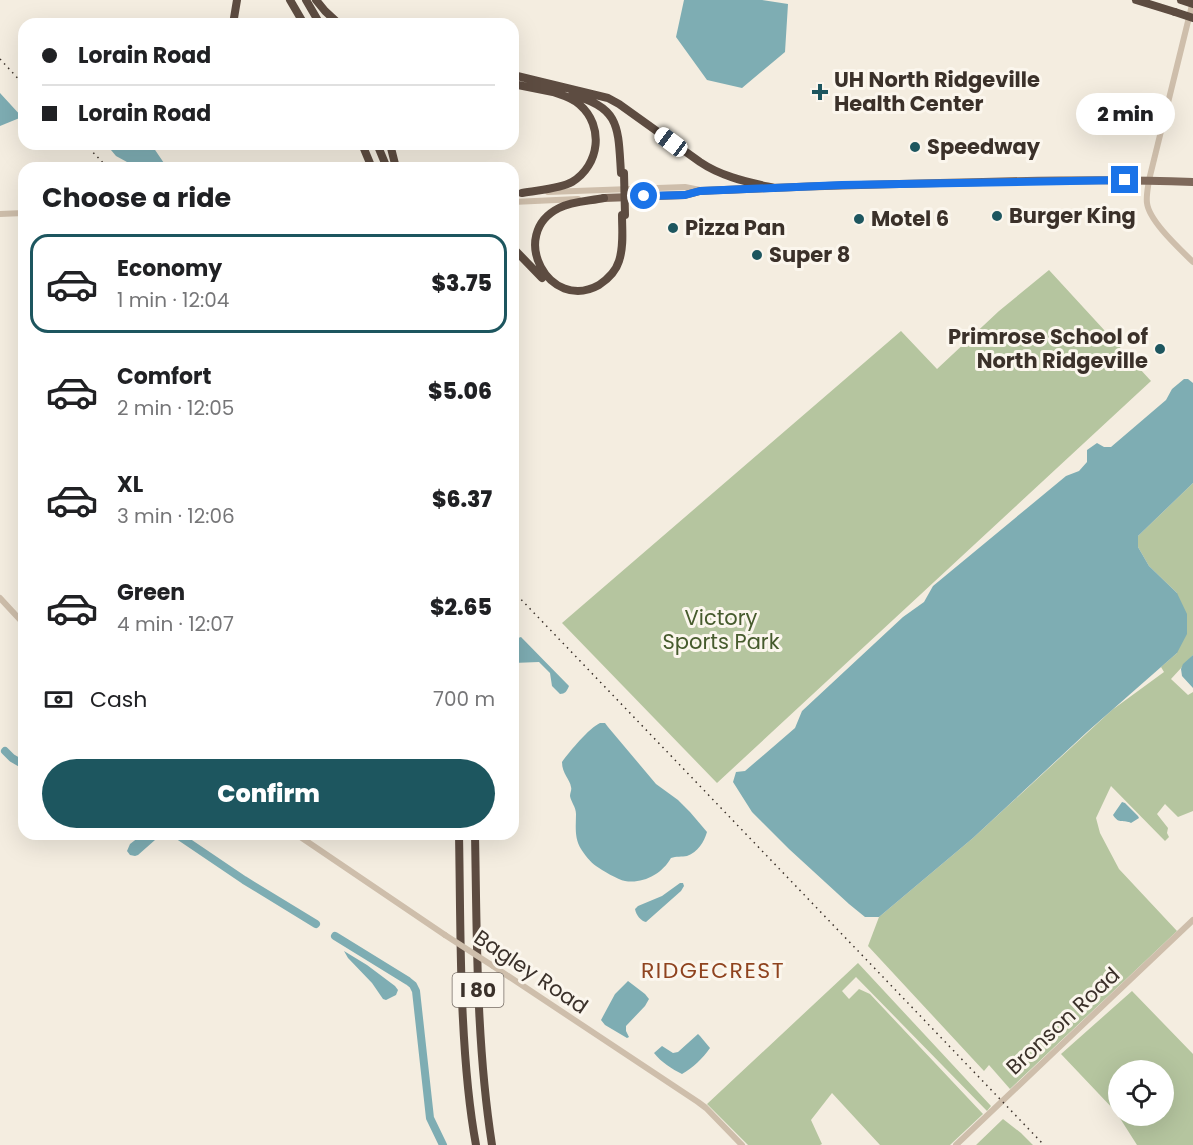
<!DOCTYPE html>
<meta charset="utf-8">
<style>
:root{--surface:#fff;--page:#f2f2f2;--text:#202124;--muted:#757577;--line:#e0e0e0;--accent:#1d565f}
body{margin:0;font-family:Poppins,sans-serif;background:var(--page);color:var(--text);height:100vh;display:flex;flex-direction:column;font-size:22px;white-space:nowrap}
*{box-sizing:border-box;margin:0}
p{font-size:20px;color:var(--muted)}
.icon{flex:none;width:33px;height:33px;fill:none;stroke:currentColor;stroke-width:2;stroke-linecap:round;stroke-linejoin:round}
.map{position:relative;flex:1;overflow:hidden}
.sheet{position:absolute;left:18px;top:162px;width:501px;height:678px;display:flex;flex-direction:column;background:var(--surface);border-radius:18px;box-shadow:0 6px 24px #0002}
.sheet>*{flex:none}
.banner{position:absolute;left:18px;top:18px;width:501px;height:132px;border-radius:18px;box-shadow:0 6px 24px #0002;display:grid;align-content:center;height:132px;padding:0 24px;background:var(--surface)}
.buttons{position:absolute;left:1108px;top:1060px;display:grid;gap:12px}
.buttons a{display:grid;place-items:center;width:66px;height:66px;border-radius:50%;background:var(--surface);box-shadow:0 6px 24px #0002;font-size:30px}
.end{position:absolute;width:27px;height:27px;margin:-14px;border:8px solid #1a73e8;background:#fff;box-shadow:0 0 0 3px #fff}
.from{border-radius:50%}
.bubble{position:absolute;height:42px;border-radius:21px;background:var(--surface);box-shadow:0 6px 24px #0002;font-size:20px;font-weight:800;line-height:42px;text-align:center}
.car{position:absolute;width:18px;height:36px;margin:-18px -9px;border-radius:8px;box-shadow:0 0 4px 2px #0007;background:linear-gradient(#fff 24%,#345 0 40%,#fff 0 76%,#345 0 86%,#fff 0)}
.banner b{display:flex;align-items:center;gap:21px;height:57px;font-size:22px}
.banner b+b{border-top:2px solid var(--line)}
.banner i{width:15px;height:15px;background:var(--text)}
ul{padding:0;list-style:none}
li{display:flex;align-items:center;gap:18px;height:99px;margin:0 12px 9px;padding:0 12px;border:3px solid transparent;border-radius:18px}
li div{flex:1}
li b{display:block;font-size:22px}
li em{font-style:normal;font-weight:800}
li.on{border-color:var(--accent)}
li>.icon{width:54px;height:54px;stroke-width:1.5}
h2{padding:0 24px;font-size:27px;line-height:72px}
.pay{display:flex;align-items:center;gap:15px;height:66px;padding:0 24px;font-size:22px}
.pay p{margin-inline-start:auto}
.primary-button{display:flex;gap:12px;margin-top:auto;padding:12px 24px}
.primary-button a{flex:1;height:69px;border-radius:36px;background:var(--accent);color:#fff;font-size:24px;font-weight:800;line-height:69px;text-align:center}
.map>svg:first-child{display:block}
.green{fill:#b5c59f;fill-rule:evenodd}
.water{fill:#7eadb3}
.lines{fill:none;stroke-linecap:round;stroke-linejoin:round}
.river{stroke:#7eadb3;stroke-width:8}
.minor{stroke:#cebeab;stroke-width:6}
.major{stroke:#7e695b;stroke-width:8}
.highway{stroke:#5d4c41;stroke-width:8}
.rail{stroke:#3b312a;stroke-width:1.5;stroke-dasharray:1.5 4.5;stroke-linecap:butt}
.minor-bridge{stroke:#cebeab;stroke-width:6}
.highway-bridge{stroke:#5d4c41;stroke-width:8}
.route{stroke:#1a73e8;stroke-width:8}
.poi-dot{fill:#1d565f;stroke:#fbf6ed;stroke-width:2}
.labels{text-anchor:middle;stroke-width:6;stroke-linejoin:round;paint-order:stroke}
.shield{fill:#fbf6ed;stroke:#756c64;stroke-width:1.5}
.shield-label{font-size:20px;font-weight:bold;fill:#3b312a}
.poi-label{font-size:21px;font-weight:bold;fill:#3b312a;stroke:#fbf6ed;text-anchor:start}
.park-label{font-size:21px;fill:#465b2d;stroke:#fbf6ed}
.street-label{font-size:21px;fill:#3b312a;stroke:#fbf6ed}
.neighbourhood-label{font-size:22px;letter-spacing:1.5px;fill:#8f431f;stroke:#fbf6ed}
</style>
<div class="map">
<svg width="1193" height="1145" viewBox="0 0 1193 1145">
<rect width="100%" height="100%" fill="#f4ede0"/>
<path class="green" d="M1049 270 1151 381 717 783 562 623 901 331 937 369 999 311Z
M1193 483V655L1171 679 1188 695 1193 692V811L1178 817 1165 804 1157 814 1168 828 1167 833 1169 837 1165 841 1111 786 1096 818 1100 833 1119 869 1177 931 1010 1089 989 1065 984 1071 868 946 879 917 973 838 1112 710 1164 672 1161 667 1177 653V593L1149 566 1138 547V536Z
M858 963 991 1106 987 1111 856 977 842 991 849 999 859 989 870 994 983 1114 950 1145H880L832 1093 811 1120 822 1144 820 1145H748L707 1104Z
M1132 991 1193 1054V1145H1137L1116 1112 1061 1054ZM1119 1071H1164V1116H1119Z
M1003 1119 1021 1133 1033 1145H976Z"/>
<path class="water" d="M684 0H762L788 4 785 52 742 88 707 80 676 37Z
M0 93 22 117 0 126Z
M106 144H151L166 166 165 168H138L116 156Z
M1184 379H1188L1193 383V483L1138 536V547L1149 566 1177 593 1187 614V634L1177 653 1087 732 973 838 879 917H865L849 904 789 849 752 812 733 782 736 772 745 771 795 728 802 711 903 617 924 602 933 586 1066 476 1079 471 1087 462V450L1097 443 1104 447H1111L1166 400 1172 389Z
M521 637 569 686C567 691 565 694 560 694L552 686 550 673 539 662 513 663V654L518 638Z
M1193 655V688L1182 676 1181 669 1183 664Z
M600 723H605L608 727 656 784 678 800 690 812 707 832C704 842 698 852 687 856 682 857 676 856 671 858 662 874 643 884 625 881 618 880 602 870 596 866 591 863 584 854 581 849 574 838 576 825 576 814 576 807 571 802 570 796 570 793 572 790 571 787 570 779 562 774 562 762 570 751 589 728 600 723Z
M1122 802 1125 803 1138 816 1139 818 1131 823C1124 819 1119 825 1113 815Z
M143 834H158L155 840 138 855 135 856 130 855 127 851 130 844Z
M680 883H683L684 886 681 891 646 922C641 921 636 915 635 909L638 906 662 896Z
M344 951 367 965 395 986 398 990 396 995 386 1000 383 999 372 983 348 958Z
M628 981 645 994 649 999 645 1006 626 1026V1031L629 1037 627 1038 605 1025 601 1020 615 994Z
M698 1034 700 1036 710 1048C703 1058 693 1068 682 1074 672 1069 661 1062 654 1053L662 1046 673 1053 678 1052Z"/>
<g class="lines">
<path class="river" d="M5 751 12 758 24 765
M176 834 244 880 316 924
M335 936 408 981 413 985 416 991 430 1118 443 1145"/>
<path class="minor" d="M1193 1 1149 180C1148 187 1146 196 1147 203 1149 221 1180 249 1193 262
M548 192 685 187 700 190
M513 194 526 193
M513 202 578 199
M0 214 24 213
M0 598 24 624
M296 834 445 935
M493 966 698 1102 706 1108 742 1145
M956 1145 1193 920"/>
<path class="major" d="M604 198 685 195 700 191C795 186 889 184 983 182 1053 180 1123 179 1193 182"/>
<path class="highway" d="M290 0 304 24
M306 0 320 24
M316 0 325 11 339 24
M1136 0 1175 12
M233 24 237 0
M513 75 608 98 619 104 700 162C722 177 748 182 774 188
M513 84 553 92
M572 95C621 107 618 129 621 173
M362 144 372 168
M377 144 387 168
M390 144 396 168
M522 193C537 190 560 189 572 182 600 165 604 126 580 105 572 97 561 95 550 91
M604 198C590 201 572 201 559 208 507 234 549 313 599 285 608 279 616 271 619 261 624 246 622 230 622 215
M513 248 542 278
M459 834C460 889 460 944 462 999 464 1048 467 1097 476 1145
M475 834C477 938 476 1042 492 1145"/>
<path class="rail" d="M0 59 24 85
M85 144 108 168
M513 591 1044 1145"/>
<path class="minor-bridge" d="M445 935 493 966"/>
<path class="highway-bridge" d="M1181 0 1193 4
M1175 12 1193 18
M624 173 625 215"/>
</g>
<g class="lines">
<path class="route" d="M644 196 685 195 700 191 842 185 1125 180"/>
</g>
<g class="poi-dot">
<path d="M817 83h6v6h6v6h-6v6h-6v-6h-6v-6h6z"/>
<circle cx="915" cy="147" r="6"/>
<circle cx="997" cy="216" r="6"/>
<circle cx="859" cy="219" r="6"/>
<circle cx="673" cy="228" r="6"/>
<circle cx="757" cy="255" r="6"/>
<circle cx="1160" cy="349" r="6"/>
</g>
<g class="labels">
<rect class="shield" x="452.5" y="973" width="51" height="34" rx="4.5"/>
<g class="shield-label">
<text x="478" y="997">I 80</text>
</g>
<g class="poi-label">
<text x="834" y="87">UH North Ridgeville<tspan x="834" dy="24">Health Center</tspan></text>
<text x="927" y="154">Speedway</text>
<text x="1009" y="223">Burger King</text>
<text x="871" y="226">Motel 6</text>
<text x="685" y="235">Pizza Pan</text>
<text x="769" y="262">Super 8</text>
<text x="1148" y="344" text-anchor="end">Primrose School of<tspan x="1148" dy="24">North Ridgeville</tspan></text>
</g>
<g class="park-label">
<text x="721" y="625">Victory<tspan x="721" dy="24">Sports Park</tspan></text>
</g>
<g class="street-label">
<text transform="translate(531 972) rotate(34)" y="7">Bagley Road</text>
<text transform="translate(1063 1021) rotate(-43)" y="7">Bronson Road</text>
</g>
<g class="neighbourhood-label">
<text x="713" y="978">RIDGECREST</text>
</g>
</g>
</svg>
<div class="buttons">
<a><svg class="icon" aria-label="locate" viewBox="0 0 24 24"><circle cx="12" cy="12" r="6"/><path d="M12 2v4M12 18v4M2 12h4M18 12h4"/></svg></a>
</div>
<i class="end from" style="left:644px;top:196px"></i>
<i class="end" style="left:1125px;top:180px"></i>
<div class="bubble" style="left:1076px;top:93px;width:99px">2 min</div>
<i class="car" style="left:671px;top:142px;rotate:307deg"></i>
<div class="banner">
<b><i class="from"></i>Lorain Road</b>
<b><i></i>Lorain Road</b>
</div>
<section class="sheet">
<h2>Choose a ride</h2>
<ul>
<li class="on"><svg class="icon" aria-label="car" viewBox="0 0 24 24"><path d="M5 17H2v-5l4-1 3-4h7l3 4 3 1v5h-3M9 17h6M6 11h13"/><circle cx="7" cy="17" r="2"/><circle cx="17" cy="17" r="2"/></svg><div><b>Economy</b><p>1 min · 12:04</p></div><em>$3.75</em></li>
<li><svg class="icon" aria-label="car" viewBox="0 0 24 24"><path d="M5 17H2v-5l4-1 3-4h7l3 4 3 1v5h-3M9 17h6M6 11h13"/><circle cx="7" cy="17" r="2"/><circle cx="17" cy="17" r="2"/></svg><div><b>Comfort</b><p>2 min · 12:05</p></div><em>$5.06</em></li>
<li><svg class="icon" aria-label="car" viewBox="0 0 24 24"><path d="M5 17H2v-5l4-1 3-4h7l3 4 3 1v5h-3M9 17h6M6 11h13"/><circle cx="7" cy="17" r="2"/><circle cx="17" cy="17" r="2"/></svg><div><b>XL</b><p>3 min · 12:06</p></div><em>$6.37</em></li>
<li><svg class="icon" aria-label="car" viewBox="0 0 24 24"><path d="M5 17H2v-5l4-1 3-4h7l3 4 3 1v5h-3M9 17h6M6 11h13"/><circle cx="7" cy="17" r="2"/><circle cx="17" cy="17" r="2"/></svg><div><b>Green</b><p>4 min · 12:07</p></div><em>$2.65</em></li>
</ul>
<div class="pay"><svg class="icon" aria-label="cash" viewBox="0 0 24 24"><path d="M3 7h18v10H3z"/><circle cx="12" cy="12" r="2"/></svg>Cash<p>700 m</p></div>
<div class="primary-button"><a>Confirm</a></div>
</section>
</div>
